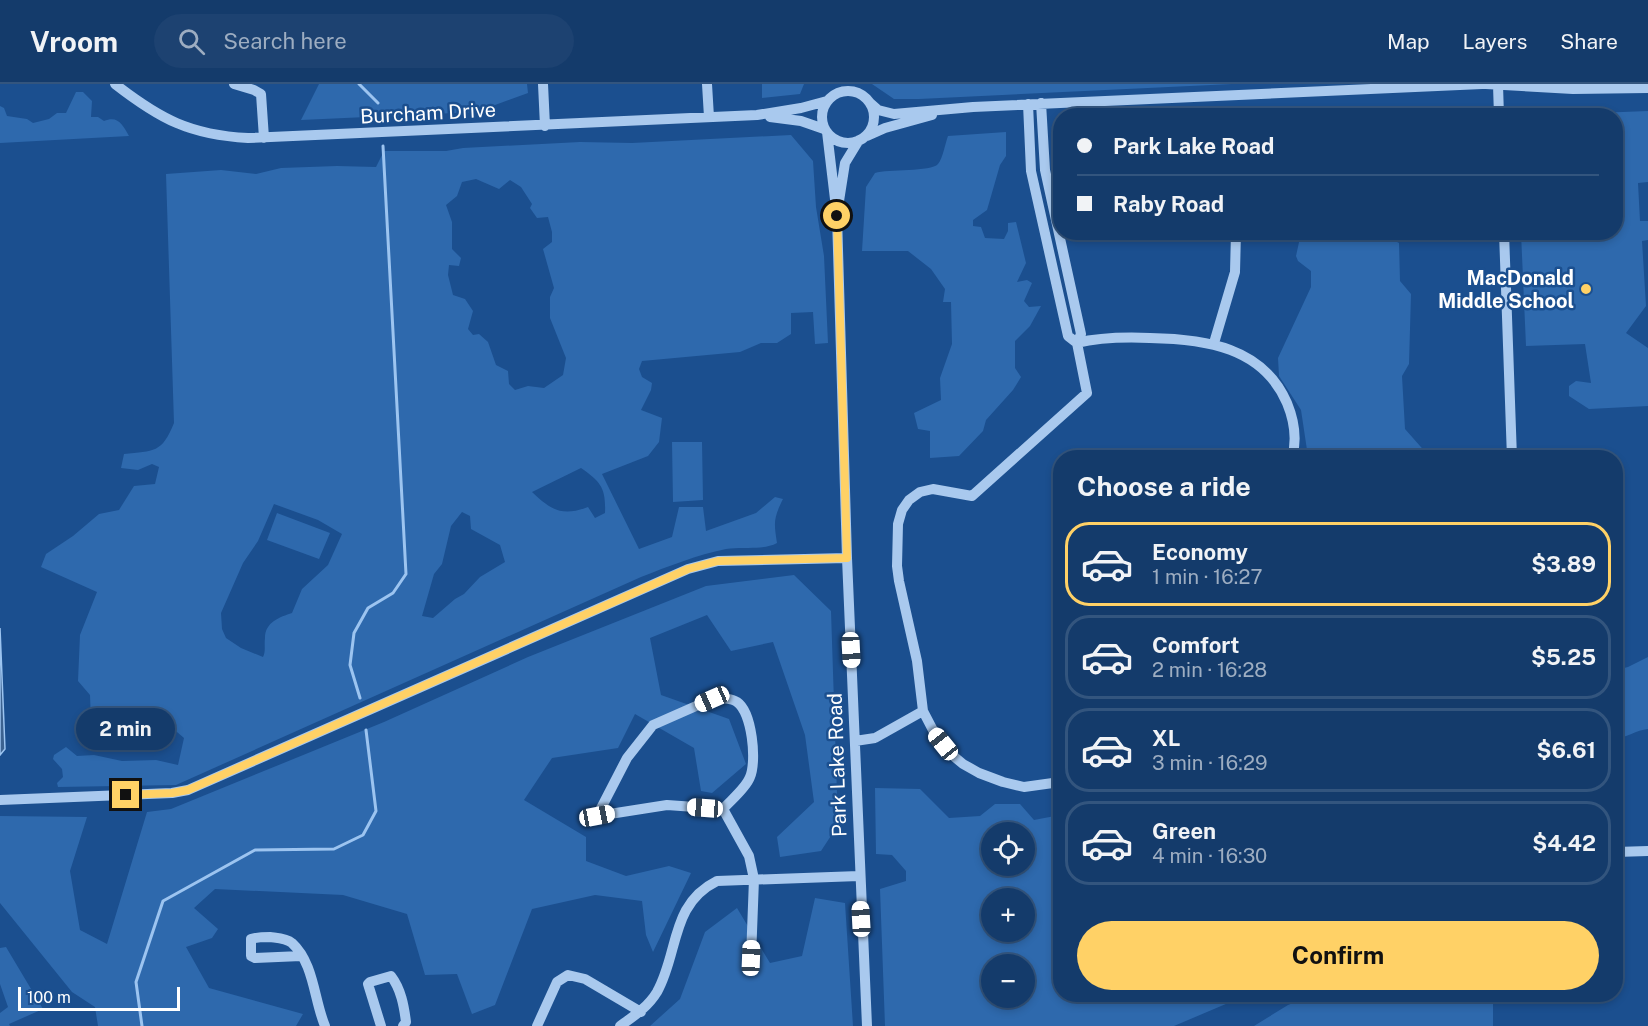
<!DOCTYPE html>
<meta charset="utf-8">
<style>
:root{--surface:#143b6b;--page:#1d4271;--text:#f1f3f6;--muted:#9dadc1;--line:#33557e;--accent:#ffd166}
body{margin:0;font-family:"Public Sans",sans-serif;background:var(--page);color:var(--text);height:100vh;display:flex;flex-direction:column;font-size:22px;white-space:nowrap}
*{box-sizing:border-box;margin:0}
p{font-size:20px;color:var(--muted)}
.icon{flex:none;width:33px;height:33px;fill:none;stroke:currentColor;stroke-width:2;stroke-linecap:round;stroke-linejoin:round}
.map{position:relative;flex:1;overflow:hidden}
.side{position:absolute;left:1053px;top:366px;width:570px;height:552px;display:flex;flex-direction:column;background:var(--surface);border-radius:24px;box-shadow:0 3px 9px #0003,0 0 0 2px var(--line)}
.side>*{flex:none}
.top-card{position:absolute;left:1053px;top:24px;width:570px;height:132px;border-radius:24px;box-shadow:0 3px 9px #0003,0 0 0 2px var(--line);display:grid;align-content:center;height:132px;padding:0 24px;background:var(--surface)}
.controls{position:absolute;left:981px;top:738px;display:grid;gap:12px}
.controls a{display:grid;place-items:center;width:54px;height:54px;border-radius:50%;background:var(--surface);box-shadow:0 3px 9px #0003,0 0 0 2px var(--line);font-size:30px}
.scale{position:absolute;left:18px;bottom:15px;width:162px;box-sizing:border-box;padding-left:6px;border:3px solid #fff;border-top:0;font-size:16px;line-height:21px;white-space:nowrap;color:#fff;-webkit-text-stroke:4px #1b4f8f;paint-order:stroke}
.end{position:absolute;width:27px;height:27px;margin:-14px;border:8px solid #ffd166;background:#111;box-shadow:0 0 0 3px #111}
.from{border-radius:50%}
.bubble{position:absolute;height:42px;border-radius:21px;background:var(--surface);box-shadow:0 3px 9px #0003,0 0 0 2px var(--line);font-size:20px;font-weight:700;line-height:42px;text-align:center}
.car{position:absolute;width:18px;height:36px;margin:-18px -9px;border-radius:8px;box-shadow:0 0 4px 2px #0007;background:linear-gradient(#fff 24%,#345 0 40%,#fff 0 76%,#345 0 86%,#fff 0)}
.top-card b{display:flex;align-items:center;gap:21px;height:57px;font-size:22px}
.top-card b+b{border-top:2px solid var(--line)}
.top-card i{width:15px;height:15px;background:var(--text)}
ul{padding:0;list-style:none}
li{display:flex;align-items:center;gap:18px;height:84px;margin:0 12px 9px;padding:0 12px;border:3px solid var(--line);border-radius:24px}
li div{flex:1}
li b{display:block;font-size:22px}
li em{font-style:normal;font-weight:700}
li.selected{border-color:var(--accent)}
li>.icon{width:54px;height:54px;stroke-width:1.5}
h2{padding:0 24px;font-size:27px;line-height:72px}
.primary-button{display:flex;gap:12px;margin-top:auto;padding:12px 24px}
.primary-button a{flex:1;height:69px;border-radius:36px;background:var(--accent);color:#111;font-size:24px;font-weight:700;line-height:69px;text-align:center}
header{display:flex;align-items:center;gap:36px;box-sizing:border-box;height:84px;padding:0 30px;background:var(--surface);border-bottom:2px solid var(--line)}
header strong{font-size:28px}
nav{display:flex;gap:33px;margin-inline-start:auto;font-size:21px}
.search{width:420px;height:54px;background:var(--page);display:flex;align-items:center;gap:15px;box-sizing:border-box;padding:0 21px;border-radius:33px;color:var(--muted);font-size:22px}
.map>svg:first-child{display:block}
.green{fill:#2e69ad;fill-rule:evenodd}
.water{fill:#3c6290;stroke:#9cc4f0;stroke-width:1.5}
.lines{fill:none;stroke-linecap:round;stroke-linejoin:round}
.stream{stroke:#9cc4f0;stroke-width:3}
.minor{stroke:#a9c9ee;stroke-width:10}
.route{stroke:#ffd166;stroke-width:8}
.poi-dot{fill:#ffd166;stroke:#1b4f8f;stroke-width:2}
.labels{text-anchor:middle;stroke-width:5;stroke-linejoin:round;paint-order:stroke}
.street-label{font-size:20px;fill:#fff;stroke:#1b4f8f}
.poi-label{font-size:20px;font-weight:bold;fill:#fff;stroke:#1b4f8f;text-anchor:end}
</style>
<header>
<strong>Vroom</strong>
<div class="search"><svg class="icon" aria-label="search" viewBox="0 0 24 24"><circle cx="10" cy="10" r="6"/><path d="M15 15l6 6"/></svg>Search here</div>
<nav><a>Map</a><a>Layers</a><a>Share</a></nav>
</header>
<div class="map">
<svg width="1648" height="942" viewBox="0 0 1648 942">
<rect width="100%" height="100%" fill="#1b4f8f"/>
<path class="green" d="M319 0H527L528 9 476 28 301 36Z
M762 0H804L800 10 762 14Z
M872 0H1232L919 15H894Z
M76 8H83L92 17 91 33H98L104 37C118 31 123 41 129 52L0 59V22L4 24 7 32 27 35 33 39 49 35 57 29H66Z
M1392 27 1428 31H1297H1298Z
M1648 27V98L1638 99 1640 137H1648V156L1642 157 1646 222 1626 249 1648 264V322L1589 325 1569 312V302L1576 297 1591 299 1585 260 1526 262 1521 149 1616 148V32L1546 31Z
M1006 48V72L1000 81 987 126 973 136V142L981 143 985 154 1004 155 1008 147V139L1016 138 1026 179 1017 198 1027 196 1032 199 1024 217 1029 223 1041 222 1030 242 1015 257V284L1021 293 1013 306 986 336 983 347 959 372 930 374V347L918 345 914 329 941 316 940 294 952 260 951 218H943L945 205 931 185 908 167H862L866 103 875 89C888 85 931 88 938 80 943 74 945 60 948 52Z
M791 51 813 77 816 123 824 172 828 259 815 260 813 228 791 229V250L777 259H761L740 268 642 277 639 285 642 293 652 299 651 306 641 326 662 334 659 358 648 372 602 390 639 465 672 453 679 423H703L706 447 756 429 775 413 783 415C773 435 774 439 777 459 762 467 743 462 726 465 697 471 669 482 641 493L176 701 58 703 57 699 63 693 62 685 53 675 54 671 66 663 77 672 94 671 122 677 156 676 178 681 184 654 170 642C147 648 139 649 117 638L106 643 91 638 90 611 78 597 80 551 97 508 41 483 46 470 73 452 99 430 119 426 134 402 155 400 159 383 152 380 138 386 121 384 124 370C154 367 162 369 174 339L166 90 221 86 256 90 281 84 337 82 376 83 384 67H446L463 64 580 58 632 59ZM476 95 499 105 510 96 521 103 532 120 530 124 537 134 548 133 552 148V158L543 165 554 204 550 213V234L566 274 563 291 544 304 528 302 515 306 509 300 508 287 496 281 488 258 479 250 473 251 468 245 473 227 465 215 453 211 448 191 449 181 459 182 461 174 452 165V138L446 121 457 112 462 98ZM581 384C601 398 606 404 605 429L595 434 588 423C562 433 551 426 532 408ZM274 420 318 436 342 450 328 481 302 505 292 529C280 533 265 538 265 554 264 561 266 567 263 573L241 564 226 554 222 545 221 529 243 479 258 457ZM462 428 470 432 471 445 500 461 505 478 480 493 464 510 455 515 433 534 422 532 434 490 442 480 451 442Z
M1301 149H1386L1384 151 1399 159 1400 197 1411 210 1409 280 1402 292 1405 345 1428 371 1427 373H1304L1307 366 1301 326 1279 292 1278 274 1311 203V187L1298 177 1296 172Z
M672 358H702L703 416 673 418Z
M277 429 330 449 319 475 267 456Z
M794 491 831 527 838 741 821 767 780 773 777 753 814 718 805 651 773 558 731 567 707 531 650 554 661 611 729 635 746 680 712 709 701 707 694 664 635 630 618 664 552 674 524 716 586 753V777L626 792 669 782 691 789 653 868 646 851 642 817 595 811 532 825 495 921 472 930 457 890 425 891 407 830 343 811 215 805 194 824 218 845 212 854 186 863 209 904 303 930 296 942H98L95 923 72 908 0 819V732L87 733 70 787 80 846 107 860 147 728 171 725 384 638 528 573 706 502Z
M1648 573V645C1636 646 1624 655 1616 654V586L1628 583Z
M875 704 920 705 949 734 980 732 995 720H1020L1034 736 1060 731V910L1247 911 1174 942H885L880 805 906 797V787L892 771 876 770ZM992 748H1024V782H992ZM992 814H1024V848H992ZM992 880H1024V914H992Z
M815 814 845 819 853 942H650L680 915 705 848 737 824 770 879 802 872Z
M6 863 43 925 9 940 10 942H0V929L8 923 0 900V864Z
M1317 910 1493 911V942H1254L1288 921Z"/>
<path class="water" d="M0 544 5 665 0 671Z"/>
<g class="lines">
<path class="stream" d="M359 0 378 19
M360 614 350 581 354 549 368 524 393 509 406 490 383 62
M142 942 136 898 163 817 255 766 334 765 363 751 376 727 366 646"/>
<path class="minor" d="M115 0C160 35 190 51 248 54L757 31 801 24 827 17
M234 0 254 6 261 10 264 54
M543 0 545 42
M707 0 709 33
M1486 0 1573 5 1648 4
M1498 1 1499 32
M822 33a26 26 0 1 1 52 0a26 26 0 1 1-52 0Z
M869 18 878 26 894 30 973 23 1482 0
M1028 20 1031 87 1068 252 1077 259 1081 250 1045 86 1041 19
M770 33 801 37 824 45
M827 48 837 132 847 474 867 942
M867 52 885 44 932 31
M839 117 845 79 859 56
M1504 148 1512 374
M1214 259 1235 188 1236 148
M723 614C728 615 733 615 737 618 752 628 757 677 750 693 746 704 731 716 723 725L667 721 597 732 627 674 653 641 712 615Z
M855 657 875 654 923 627
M1060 698 1024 703 1003 698 979 689 963 680 951 670 935 650 923 627 917 577 899 497 897 482 898 440 902 426 909 416 920 408 933 405 972 412 1087 309 1077 259C1101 253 1125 253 1150 254 1205 255 1263 263 1287 319 1294 336 1297 356 1292 374
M0 716 172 709 188 706 688 485 718 477 847 474
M723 725 749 772 754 795 751 874
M1616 768 1648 767
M301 872 255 874 251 872V855C257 853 263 853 270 853 277 854 286 854 292 859 314 879 314 916 325 942
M381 942 368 900 370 898 391 892C401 905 404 922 406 938L403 942
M537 942 557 898 568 891 585 895 641 928
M620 942C634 932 648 923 657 908 679 869 670 820 717 797L859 792"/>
</g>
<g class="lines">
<path class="route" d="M126 711 172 709 188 706 688 485 718 477 847 474 837 132"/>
</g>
<circle class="poi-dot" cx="1586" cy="205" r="6"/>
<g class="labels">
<g class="street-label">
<text transform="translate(428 29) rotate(-3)" y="7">Burcham Drive</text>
<text transform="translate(837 681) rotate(-92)" y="7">Park Lake Road</text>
</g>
<g class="poi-label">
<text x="1574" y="201">MacDonald<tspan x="1574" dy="23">Middle School</tspan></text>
</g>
</g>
</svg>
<div class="controls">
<a><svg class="icon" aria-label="locate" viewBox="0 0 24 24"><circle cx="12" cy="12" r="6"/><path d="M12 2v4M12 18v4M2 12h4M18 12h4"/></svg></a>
<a>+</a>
<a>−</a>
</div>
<div class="scale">100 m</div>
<i class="end from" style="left:837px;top:132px"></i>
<i class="end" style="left:126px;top:711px"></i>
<div class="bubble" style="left:76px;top:624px;width:99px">2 min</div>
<i class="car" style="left:851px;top:566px;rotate:177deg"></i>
<i class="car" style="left:712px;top:615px;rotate:246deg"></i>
<i class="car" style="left:943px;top:660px;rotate:321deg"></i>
<i class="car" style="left:705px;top:724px;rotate:274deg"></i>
<i class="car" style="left:597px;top:732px;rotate:79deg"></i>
<i class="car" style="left:861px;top:835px;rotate:357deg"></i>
<i class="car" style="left:751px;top:874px;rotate:2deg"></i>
<div class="top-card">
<b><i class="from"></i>Park Lake Road</b>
<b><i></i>Raby Road</b>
</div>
<section class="side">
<h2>Choose a ride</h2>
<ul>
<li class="selected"><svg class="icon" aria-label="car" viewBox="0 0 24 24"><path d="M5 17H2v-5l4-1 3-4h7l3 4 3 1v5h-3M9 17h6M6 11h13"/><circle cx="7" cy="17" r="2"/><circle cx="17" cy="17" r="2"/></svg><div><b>Economy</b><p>1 min · 16:27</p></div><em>$3.89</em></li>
<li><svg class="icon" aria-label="car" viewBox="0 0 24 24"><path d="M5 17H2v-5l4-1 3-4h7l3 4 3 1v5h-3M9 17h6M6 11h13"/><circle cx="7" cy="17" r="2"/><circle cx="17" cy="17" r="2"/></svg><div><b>Comfort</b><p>2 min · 16:28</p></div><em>$5.25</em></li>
<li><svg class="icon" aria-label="car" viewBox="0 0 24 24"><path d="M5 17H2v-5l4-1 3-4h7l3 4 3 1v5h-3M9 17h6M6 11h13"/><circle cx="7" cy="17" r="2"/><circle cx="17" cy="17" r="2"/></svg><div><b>XL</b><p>3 min · 16:29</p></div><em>$6.61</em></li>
<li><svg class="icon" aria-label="car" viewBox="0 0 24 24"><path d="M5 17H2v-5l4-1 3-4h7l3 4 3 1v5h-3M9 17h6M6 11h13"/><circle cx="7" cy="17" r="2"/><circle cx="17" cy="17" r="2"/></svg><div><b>Green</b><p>4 min · 16:30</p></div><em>$4.42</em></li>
</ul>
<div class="primary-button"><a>Confirm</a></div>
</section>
</div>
